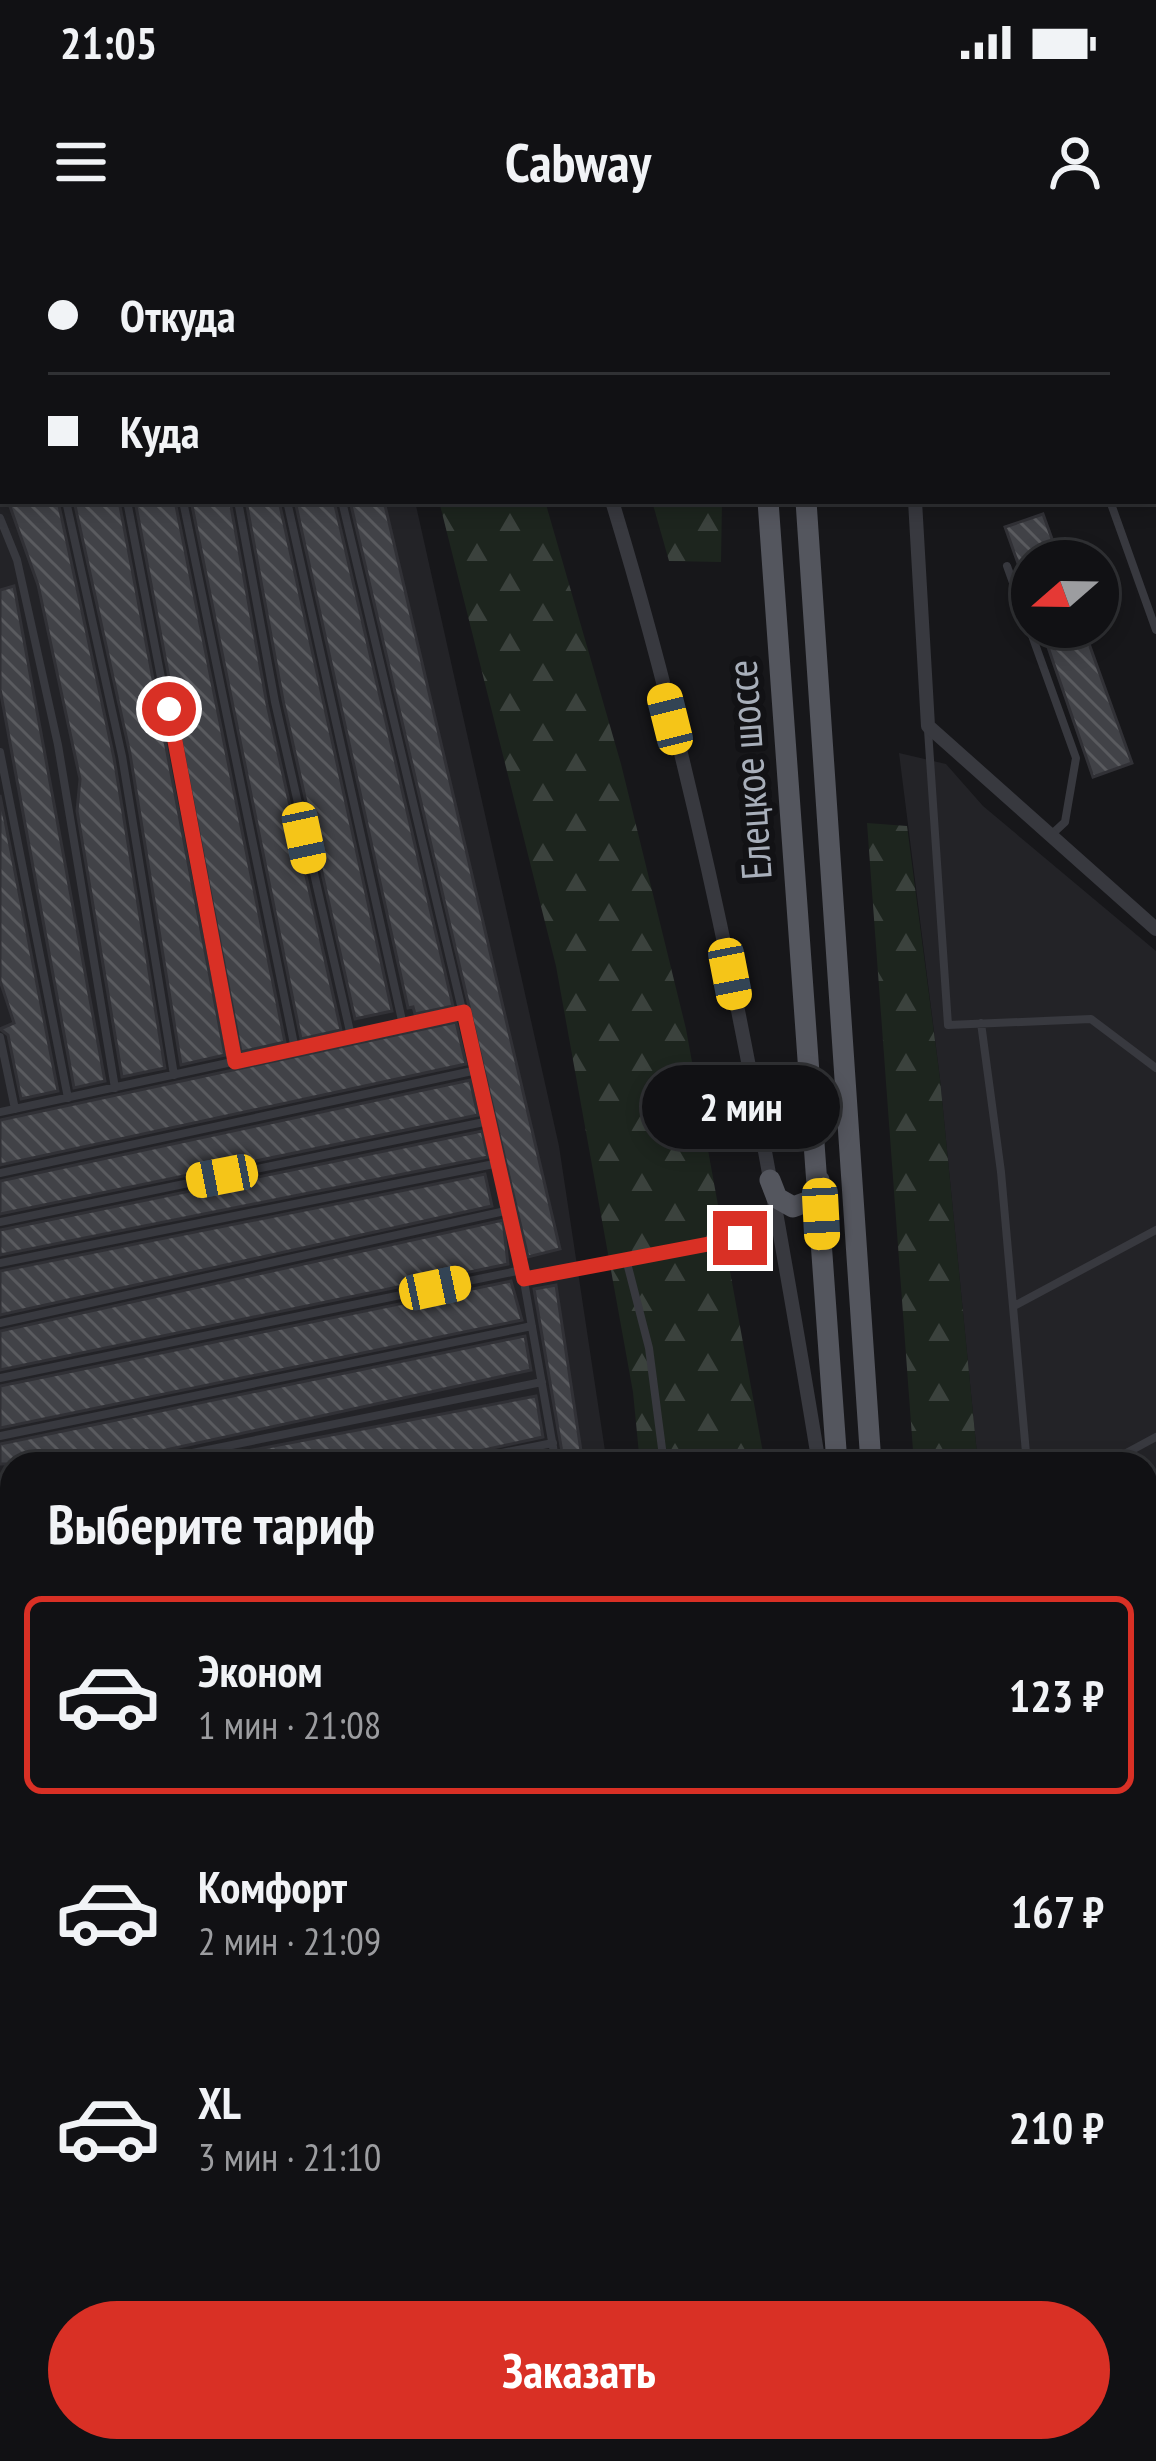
<!DOCTYPE html>
<html lang="ru">
<meta charset="utf-8">
<style>
:root{--surface:#111114;--page:#1e1f22;--text:#f1f3f6;--muted:#9c9da0;--line:#303134;--accent:#d93025}
body{margin:0;font-family:"PT Sans Narrow",sans-serif;background:var(--page);color:var(--text);height:100vh;display:flex;flex-direction:column;font-size:45px;white-space:nowrap}
*{box-sizing:border-box;margin:0}
p{font-size:39px;color:var(--muted)}
.icon{flex:none;width:66px;height:66px;fill:none;stroke:currentColor;stroke-width:2;stroke-linecap:round;stroke-linejoin:round}
.map{position:relative;flex:1;overflow:hidden}
.sheet{position:absolute;left:0px;top:1212px;width:1158px;height:1011px;display:flex;flex-direction:column;background:var(--surface);border-radius:36px 36px 0 0;box-shadow:0 6px 18px #0003,0 0 0 3px var(--line)}
.sheet>*{flex:none}
.banner{position:absolute;left:0px;top:0px;width:1158px;height:264px;box-shadow:0 6px 18px #0003,0 0 0 3px var(--line);display:grid;align-content:center;height:264px;padding:0 48px;background:var(--surface)}
.needle{width:78px;rotate:250deg}
.controls{position:absolute;left:1011px;top:300px;display:grid;gap:24px}
.controls a{display:grid;place-items:center;width:108px;height:108px;border-radius:50%;background:var(--surface);box-shadow:0 6px 18px #0003,0 0 0 3px var(--line);font-size:60px}
.end{position:absolute;width:54px;height:54px;margin:-27px;border:15px solid #d93025;background:#fff;box-shadow:0 0 0 6px #fff}
.from{border-radius:50%}
.bubble{position:absolute;height:84px;border-radius:42px;background:var(--surface);box-shadow:0 6px 18px #0003,0 0 0 3px var(--line);font-size:39px;font-weight:700;line-height:84px;text-align:center}
.car{position:absolute;width:36px;height:72px;margin:-36px -18px;border-radius:15px;box-shadow:0 0 9px 3px #0007;background:linear-gradient(#f5c518 24%,#345 0 40%,#f5c518 0 76%,#345 0 86%,#f5c518 0)}
.banner b{display:flex;align-items:center;gap:42px;height:114px;font-size:45px}
.banner b+b{border-top:3px solid var(--line)}
.banner i{width:30px;height:30px;background:var(--text)}
ul{padding:0;list-style:none}
li{display:flex;align-items:center;gap:36px;height:198px;margin:0 24px 18px;padding:0 24px;border:6px solid transparent;border-radius:18px}
li div{flex:1}
li b{display:block;font-size:45px}
li em{font-style:normal;font-weight:700}
li.on{border-color:var(--accent)}
li>.icon{width:108px;height:108px;stroke-width:1.5}
h2{padding:0 48px;font-size:54px;line-height:144px}
.action{display:flex;gap:24px;margin-top:auto;padding:24px 48px}
.action a{flex:1;height:138px;border-radius:72px;background:var(--accent);color:#fff;font-size:48px;font-weight:700;line-height:138px;text-align:center}
.status{display:flex;justify-content:space-between;align-items:center;height:84px;padding:0 60px;background:var(--surface);direction:ltr}
.status svg{height:33px;fill:currentColor}
header{display:flex;justify-content:space-between;align-items:center;height:156px;padding:0 48px;background:var(--surface);font-size:54px;font-weight:700}
.map>svg:first-child{display:block}
.built{fill:#232327}
.forest{fill:url(#forest-firs)}
.garden{fill:url(#garden-furrows)}
.building{fill:url(#building-back-hatch);stroke:#313136;stroke-width:3}
.lines{fill:none;stroke-linecap:round;stroke-linejoin:round}
.lane{stroke:#38393f;stroke-width:8}
.street{stroke:#38393f;stroke-width:14}
.primary{stroke:#54565e;stroke-width:21}
.route{stroke:#d93025;stroke-width:15}
.labels{text-anchor:middle;stroke-width:12;stroke-linejoin:round;paint-order:stroke}
.street-label{font-size:42px;fill:#a8afba;stroke:#121215}
</style>
<div class="status"><b>21:05</b><svg viewBox="0 0 49 12"><path d="M0 12V9h3v3zM5 12V6h3v6zM10 12V3h3v9zM15 12V0h3v12zM26 1h20v11H26zM47 4h2v5h-2z"/></svg></div>
<header><svg class="icon" aria-label="menu" viewBox="0 0 24 24"><path d="M4 6h16M4 12h16M4 18h16"/></svg>Cabway<svg class="icon" aria-label="person" viewBox="0 0 24 24"><circle cx="12" cy="8" r="4"/><path d="M4 21q1-7 8-7t8 7"/></svg></header>
<div class="map">
<svg width="1156" height="2221" viewBox="0 0 1156 2221">
<defs>
<pattern id="forest-firs" width="22" height="20" patternUnits="userSpaceOnUse" patternTransform="scale(3)"><rect width="22" height="20" fill="#1d251e"/><path d="M5 1l3.5 6h-7zM16 11l3.5 6h-7z" fill="#3b423d"/></pattern>
<pattern id="garden-furrows" width="10" height="10" patternUnits="userSpaceOnUse" patternTransform="scale(3)"><rect width="10" height="10" fill="#1d251e"/><path d="M-1 1l2-2M0 10L10 0M9 11l2-2" fill="none" stroke="#3b423d"/></pattern>
<pattern id="building-back-hatch" width="6" height="6" patternUnits="userSpaceOnUse" patternTransform="scale(3)"><rect width="6" height="6" fill="#414247"/><path d="M-1 5l2 2M0 0l6 6M5-1l2 2" fill="none" stroke="#5a5b5f"/></pattern>
</defs>
<rect width="100%" height="100%" fill="#17171a"/>
<path class="built" d="M0 0H354L3 3V261H415L559 906 607 1224H12V1528L0 1531Z
M899 513 946 524 983 566 1156 711V1783L1146 1788V1224H978L940 839Z"/>
<path class="forest" d="M439 261H545L621 524 686 789 765 1224H640L633 1152 556 726Z
M652 261H722L721 322 669 321Z
M867 583 907 586 940 839 978 1224H914Z
M716 2211H856L857 2221H717Z
M989 2211H1114L1115 2221H990Z"/>
<path class="garden" d="M12 1537V2211H716L717 2221H0V1540Z"/>
<path class="building" d="M8 261H58L114 518 165 828 122 837 77 571 80 539 38 345Z
M74 261H119L225 815 181 825 130 514Z
M135 261H175L285 802 241 812Z
M191 261H230L267 464 341 790 301 799Z
M246 261H279L392 771 355 779 283 460Z
M295 261H334L453 766 415 774 413 767 408 768Z
M350 261H384L560 1009 528 1017Z
M1043 274 1060 321H1032L1030 357 1005 287Z
M14 346 105 841 74 848 0 449V350Z
M1041 387H1083L1132 523 1093 537Z
M0 555 58 851 21 859 8 795 0 789 14 783 0 741Z
M456 782 466 824 0 925V880Z
M470 840 478 875 0 974V941Z
M482 891 488 917 0 1015V990Z
M485 934 492 966 0 1075V1031Z
M503 980 508 1024 0 1130V1091Z
M511 1041 522 1080 0 1188V1146Z
M556 1045 583 1224H564L534 1049Z
M525 1096 531 1130 143 1215V1210L74 1224H0V1204Z
M536 1156 543 1197 438 1220 179 1224Z
M546 1213 548 1224H488Z"/>
<g class="lines">
<path class="lane" d="M9 0 10 3
M72 0V3
M128 0V3
M184 0V3
M228 0V3
M280 0 281 3
M1013 0 1015 3
M1155 52H1156
M1155 155H1156
M66 261 122 516 174 835
M127 261 235 822
M183 261 295 809
M238 261 275 462 351 796
M287 261 403 785
M342 261 518 1007 556 1224
M1110 261 1156 390
M0 278 17 320 58 505 115 848
M1007 326 1076 518 1065 582 1051 595
M928 490 948 785 1091 779 1156 828
M0 512 68 858
M981 783 1001 932 1027 1224
M0 797 15 869
M0 872 464 772
M0 933 477 830
M0 982 489 881
M626 1019 649 1108 664 1224
M0 1023 499 923
M524 1039 779 990
M1014 1066 1156 990
M0 1083 510 970
M0 1138 522 1030
M0 1196 532 1086
M138 1224 542 1142
M445 1224 553 1203
M1106 1224 1156 1197
M0 1252 12 1249
M0 1312 12 1309
M0 1369 12 1367
M0 1426 12 1423
M0 1485 12 1482
M1146 1524 1156 1540
M0 1535 12 1532
M1146 1585 1156 1579
M1146 1890 1156 1888
M1146 2019 1156 2061
M0 2151 6 2221
M142 2211 143 2221
M289 2211 290 2221
M428 2211 429 2221
M572 2211 573 2221
M720 2211V2221"/>
<path class="street" d="M532 0 533 3
M900 0V3
M612 261C708 575 766 901 819 1224
M915 261 928 486 1156 689
M1146 1816 1156 1810"/>
<path class="primary" d="M749 0V3
M787 0V3
M768 261 837 1224
M806 261 871 1224
M770 940 777 958 793 967 812 960 819 940
M908 2211 909 2221
M944 2211 945 2221"/>
</g>
<g class="lines">
<path class="route" d="M169 469 235 822 464 772 524 1039 740 998"/>
</g>
<g class="labels">
<g class="street-label">
<text transform="translate(749 530) rotate(-94)" y="15">Елецкое шоссе</text>
</g>
</g>
</svg>
<div class="controls">
<a><svg class="needle" viewBox="-14 -14 28 28"><path d="M0-13l5 13h-10z" fill="#e53935"/><path d="M0 13l5-13h-10z" fill="#9c9da0"/></svg></a>
</div>
<i class="end from" style="left:169px;top:469px"></i>
<i class="end" style="left:740px;top:998px"></i>
<div class="bubble" style="left:642px;top:825px;width:198px">2 мин</div>
<i class="car" style="left:670px;top:479px;rotate:346deg"></i>
<i class="car" style="left:304px;top:598px;rotate:168deg"></i>
<i class="car" style="left:730px;top:734px;rotate:169deg"></i>
<i class="car" style="left:222px;top:936px;rotate:259deg"></i>
<i class="car" style="left:821px;top:974px;rotate:177deg"></i>
<i class="car" style="left:435px;top:1048px;rotate:78deg"></i>
<div class="banner">
<b><i class="from"></i>Откуда</b>
<b><i></i>Куда</b>
</div>
<section class="sheet">
<h2>Выберите тариф</h2>
<ul>
<li class="on"><svg class="icon" aria-label="car" viewBox="0 0 24 24"><path d="M5 17H2v-5l4-1 3-4h7l3 4 3 1v5h-3M9 17h6M6 11h13"/><circle cx="7" cy="17" r="2"/><circle cx="17" cy="17" r="2"/></svg><div><b>Эконом</b><p>1 мин · 21:08</p></div><em>123 ₽</em></li>
<li><svg class="icon" aria-label="car" viewBox="0 0 24 24"><path d="M5 17H2v-5l4-1 3-4h7l3 4 3 1v5h-3M9 17h6M6 11h13"/><circle cx="7" cy="17" r="2"/><circle cx="17" cy="17" r="2"/></svg><div><b>Комфорт</b><p>2 мин · 21:09</p></div><em>167 ₽</em></li>
<li><svg class="icon" aria-label="car" viewBox="0 0 24 24"><path d="M5 17H2v-5l4-1 3-4h7l3 4 3 1v5h-3M9 17h6M6 11h13"/><circle cx="7" cy="17" r="2"/><circle cx="17" cy="17" r="2"/></svg><div><b>XL</b><p>3 мин · 21:10</p></div><em>210 ₽</em></li>
</ul>
<div class="action"><a>Заказать</a></div>
</section>
</div>
